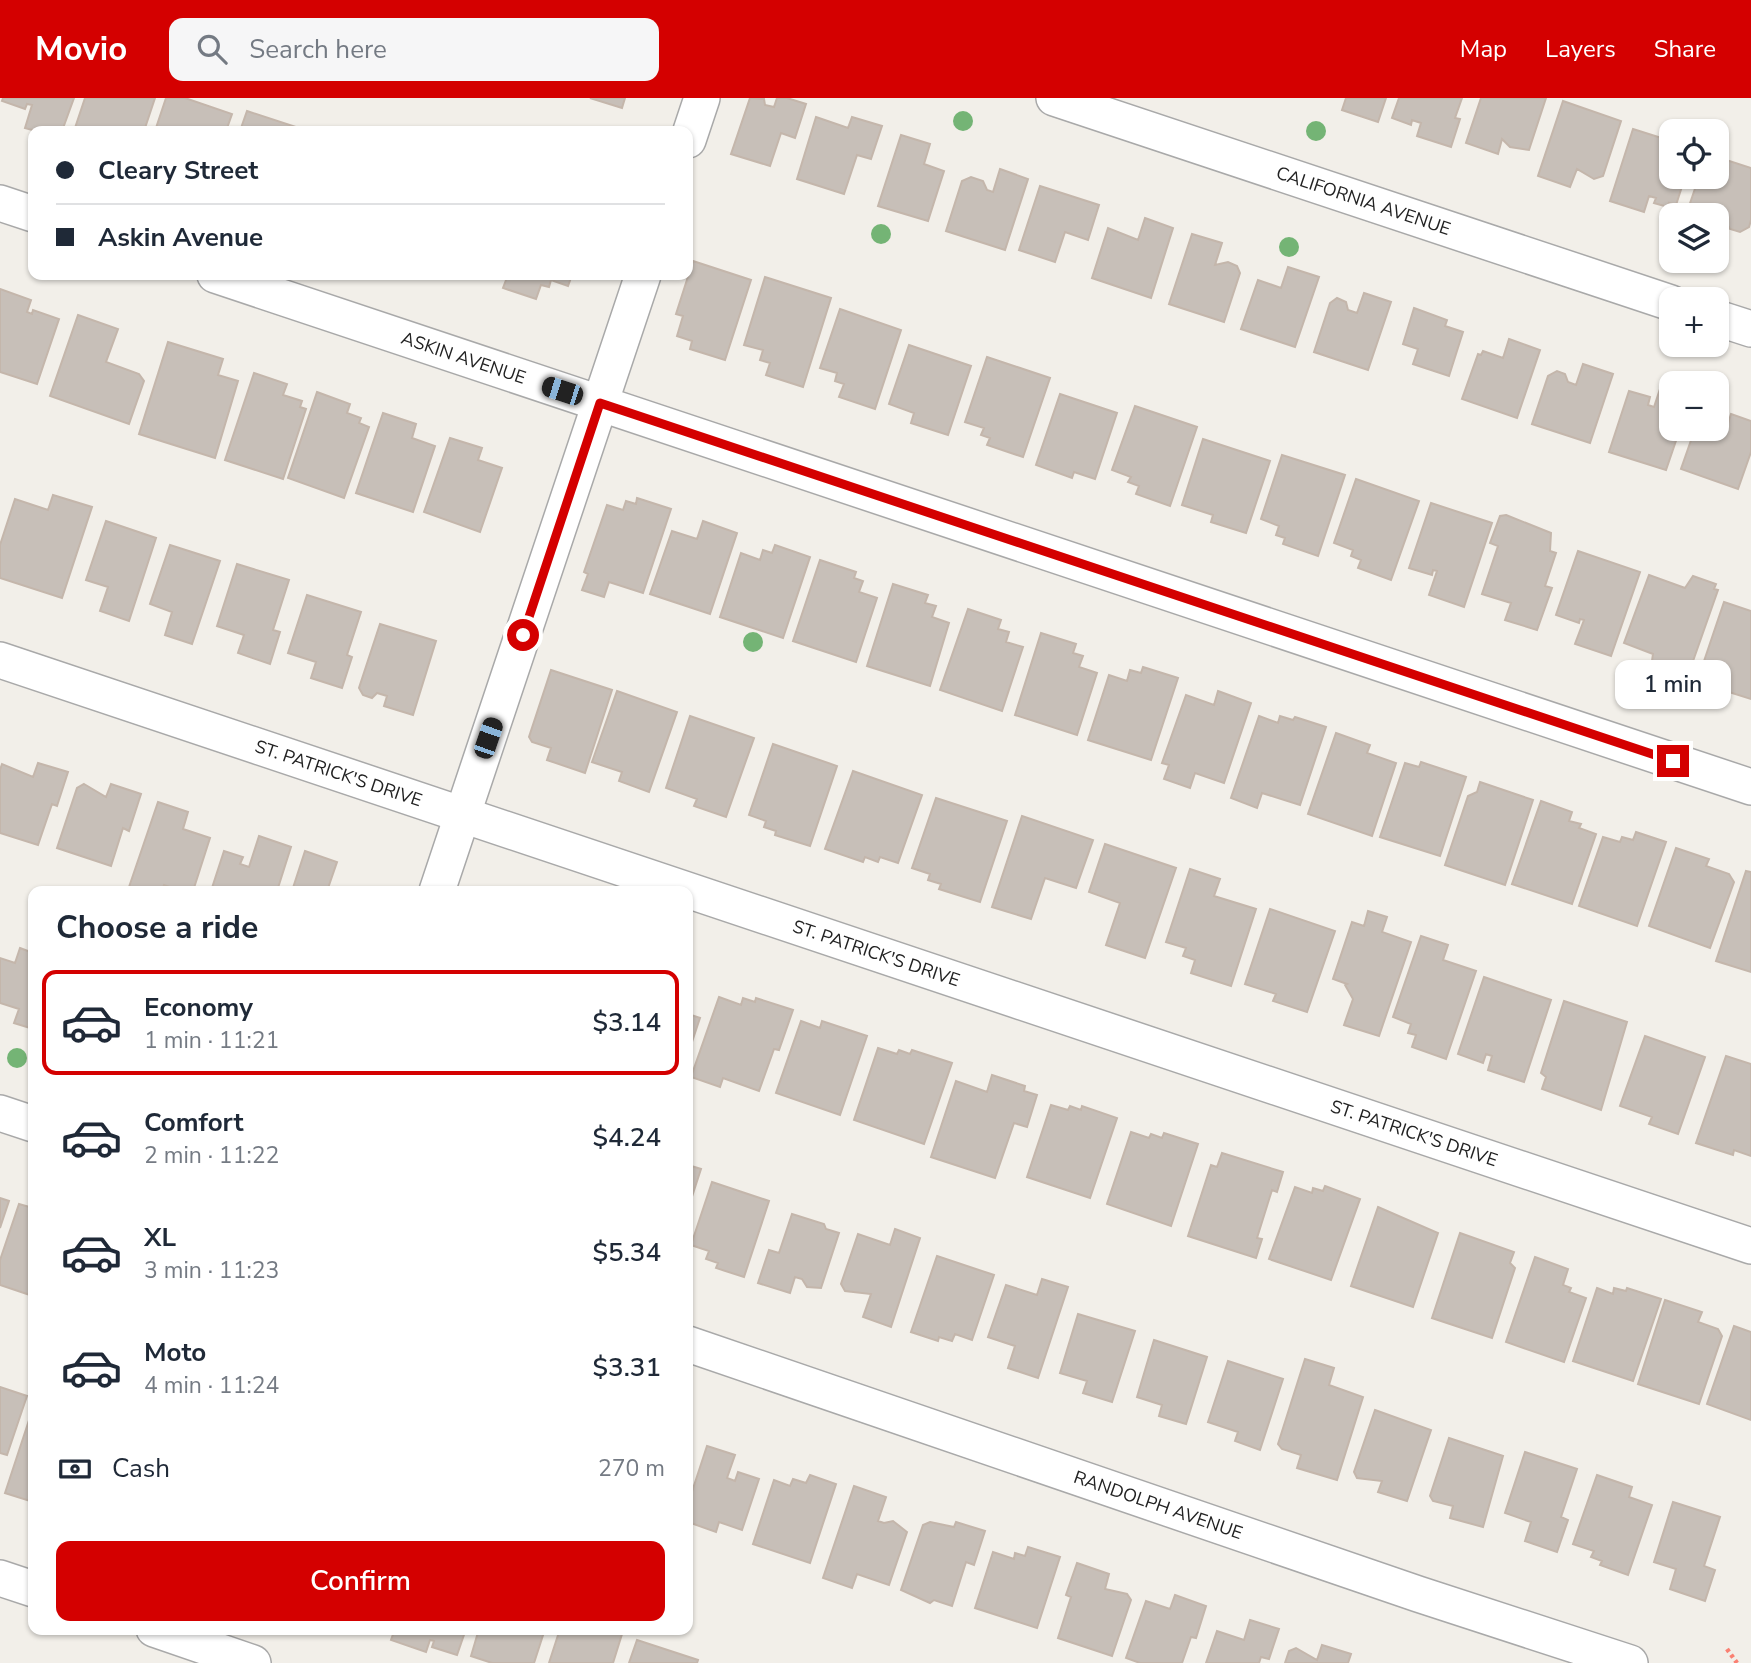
<!DOCTYPE html>
<meta charset="utf-8">
<style>
:root{--surface:#fff;--page:#f6f6f7;--text:#1f2937;--muted:#747a83;--line:#e0e1e3;--accent:#d40000}
body{margin:0;font-family:"Nunito Sans",sans-serif;background:var(--page);color:var(--text);height:100vh;display:flex;flex-direction:column;font-size:26px;white-space:nowrap}
*{box-sizing:border-box;margin:0}
p{font-size:23px;color:var(--muted)}
.icon{flex:none;width:38px;height:38px;fill:none;stroke:currentColor;stroke-width:2;stroke-linecap:round;stroke-linejoin:round}
.map{position:relative;flex:1;overflow:hidden}
.sheet{position:absolute;left:28px;top:788px;width:665px;height:749px;display:flex;flex-direction:column;background:var(--surface);border-radius:14px;box-shadow:0 2px 5px #0004}
.sheet>*{flex:none}
.banner{position:absolute;left:28px;top:28px;width:665px;height:154px;border-radius:14px;box-shadow:0 2px 5px #0004;display:grid;align-content:center;height:154px;padding:0 28px;background:var(--surface)}
.buttons{position:absolute;left:1659px;top:21px;display:grid;gap:14px}
.buttons a{display:grid;place-items:center;width:70px;height:70px;border-radius:14px;background:var(--surface);box-shadow:0 2px 5px #0004;font-size:35px}
.end{position:absolute;width:32px;height:32px;margin:-16px;border:9px solid #d40000;background:#fff;box-shadow:0 0 0 4px #fff}
.from{border-radius:50%}
.bubble{position:absolute;height:49px;border-radius:14px;background:var(--surface);box-shadow:0 2px 5px #0004;font-size:23px;font-weight:600;line-height:49px;text-align:center}
.car{position:absolute;width:21px;height:42px;margin:-21px -10px;border-radius:9px;box-shadow:0 0 5px 2px #0007;background:linear-gradient(#222 24%,#8ab4d8 0 40%,#222 0 76%,#8ab4d8 0 86%,#222 0)}
.banner b{display:flex;align-items:center;gap:24px;height:66px;font-size:26px}
.banner b+b{border-top:2px solid var(--line)}
.banner i{width:18px;height:18px;background:var(--text)}
ul{padding:0;list-style:none}
li{display:flex;align-items:center;gap:21px;height:105px;margin:0 14px 10px;padding:0 14px;border:4px solid transparent;border-radius:14px}
li div{flex:1}
li b{display:block;font-size:26px}
li em{font-style:normal;font-weight:600}
li.active{border-color:var(--accent)}
li>.icon{width:63px;height:63px;stroke-width:1.5}
h2{padding:0 28px;font-size:32px;line-height:84px}
.pay{display:flex;align-items:center;gap:18px;height:77px;padding:0 28px;font-size:26px}
.pay p{margin-inline-start:auto}
.button{display:flex;gap:14px;margin-top:auto;padding:14px 28px}
.button a{flex:1;height:80px;border-radius:14px;background:var(--accent);color:#fff;font-size:28px;font-weight:600;line-height:80px;text-align:center}
header{display:flex;align-items:center;gap:42px;box-sizing:border-box;height:98px;padding:0 35px;background:var(--accent);color:#fff}
header strong{font-size:33px}
nav{display:flex;gap:38px;margin-inline-start:auto;font-size:24px}
.search{width:490px;height:63px;background:var(--page);display:flex;align-items:center;gap:18px;box-sizing:border-box;padding:0 24px;border-radius:14px;color:var(--muted);font-size:26px}
.map>svg:first-child{display:block}
.building{fill:#c7bfb8;stroke:#c4b6ab;stroke-width:2}
.lines{fill:none;stroke-linecap:round;stroke-linejoin:round}
.minor-casing{stroke:#a9a9a9;stroke-width:38}
.path{stroke:#fa8072;stroke-width:4.5;stroke-dasharray:3.5 3.5;stroke-linecap:butt}
.minor{stroke:#fff;stroke-width:35}
.tree{fill:#74b475}
.route{stroke:#d40000;stroke-width:9}
.labels{text-anchor:middle;stroke-width:6;stroke-linejoin:round;paint-order:stroke}
.street-label{font-size:18px;fill:#222;stroke:#fff}
</style>
<header>
<strong>Movio</strong>
<div class="search"><svg class="icon" aria-label="search" viewBox="0 0 24 24"><circle cx="10" cy="10" r="6"/><path d="M15 15l6 6"/></svg>Search here</div>
<nav><a>Map</a><a>Layers</a><a>Share</a></nav>
</header>
<div class="map">
<svg width="1751" height="1565" viewBox="0 0 1751 1565">
<rect width="100%" height="100%" fill="#f2efe9"/>
<path class="building" d="M3 0H74L62 33H36L25 30 32 7 27 6 25 11 2 3Z
M85 0H155L144 33H74Z
M166 0H185L232 16 226 33H155Z
M590 0H625L622 10Z
M750 0 764 1 765 7 774 9 777 0H787L806 6 795 40 781 35 770 68 731 56Z
M1346 0H1386L1378 24 1342 12Z
M1399 0H1462L1455 20 1460 21 1451 49 1417 38 1421 25 1412 22 1411 27 1392 20Z
M1481 0H1546L1529 52 1510 49 1502 41 1498 56 1466 45Z
M1563 3 1621 23 1603 78 1594 81 1577 71 1570 89 1538 78Z
M247 13 308 33H240Z
M816 19 848 30 852 19 882 28 871 61 857 57 844 96 797 81Z
M1633 31 1671 43V79H1685L1676 107 1669 105 1668 109 1654 105 1656 100 1649 98 1644 114 1610 103Z
M901 37 930 46 924 66 944 73 928 123 878 108Z
M1717 59 1751 70V122L1749 129 1740 134 1730 131 1726 124 1727 120 1722 118 1717 135V117H1686L1699 79H1717Z
M1000 71 1028 81 1005 152 946 133 962 83 971 79 983 83 987 92 993 94Z
M1040 88 1099 107 1088 142 1065 134 1055 164 1019 152Z
M1145 120 1173 130 1151 200 1092 180 1108 130 1138 142Z
M1192 136 1222 145 1215 167 1228 164 1237 168 1240 175 1224 224 1169 206Z
M693 163 751 182 725 262 690 251 692 243 677 238 683 218 676 216Z
M1288 169 1319 179 1295 249 1241 231 1258 182 1281 190Z
M508 177H572L568 188 551 182 549 189 541 187 536 201 503 190Z
M765 179 831 200 803 289 766 277 770 265 760 262 763 252 744 247Z
M0 191 31 202 27 214 32 216 33 212 59 221 37 286 0 274Z
M1364 195 1391 204 1368 272 1314 254 1330 205 1337 200 1346 204 1348 212 1357 215Z
M1414 210 1447 222 1445 228 1463 234 1449 278 1413 266 1418 251 1403 246Z
M840 211 901 232 875 311 839 299 844 286 835 283 837 275 820 270Z
M78 217 118 231 106 264 139 276 144 283 129 326 50 298Z
M1509 241 1540 252 1517 320 1462 301 1478 256 1481 257 1483 253 1503 260Z
M168 244 223 261 218 277 238 283 215 360 139 336Z
M909 247 971 268 948 337 911 325 914 315 889 306Z
M987 259 1050 280 1023 359 987 347 990 340 981 337 984 330 965 324Z
M1583 266 1613 276 1590 345 1532 326 1548 278 1557 273 1565 276 1568 284 1576 287Z
M254 275 287 286 283 297 302 303 300 309 306 311 283 381 225 362Z
M1661 288 1671 291V331H1680L1666 372 1609 354 1629 293 1650 299 1648 307 1654 309Z
M317 294 350 306 347 315 361 320 359 325 369 329 344 400 288 380Z
M1060 296 1117 315 1095 381 1074 374 1072 380 1036 367Z
M1135 308 1197 329 1170 408 1136 396 1139 388 1128 384 1131 379 1112 372Z
M383 315 416 326 412 340 435 348 413 414 356 395Z
M1731 316 1751 323V354L1738 391 1681 371 1695 331H1713L1725 335Z
M450 340 482 350 478 362 502 370 480 434 424 414Z
M1203 341 1270 363 1246 435 1211 424 1213 417 1182 407Z
M1282 357 1345 377 1318 458 1283 446 1285 440 1276 437 1279 428 1261 421Z
M1356 381 1419 403 1391 482 1358 470 1361 462 1351 458 1353 452 1334 445Z
M53 397 92 409 62 500 0 480V447L15 401 48 412Z
M637 400 671 411 643 495 609 484 604 499 582 492 588 476 584 474 607 407 623 412 626 403 636 406Z
M1431 405 1492 425 1464 509 1429 497 1437 473 1433 472 1432 477 1409 470Z
M1506 417 1551 435 1550 453 1556 455 1545 488 1552 490 1537 532 1505 522 1511 505 1482 496 1498 448 1490 445 1500 418Z
M106 423 156 440 129 523 100 513 108 489 86 482Z
M703 423 737 435 710 516 650 496 672 433 697 441Z
M170 447 220 463 192 546 165 537 172 514 150 506Z
M775 447 810 459 783 540 720 519 741 455 760 462 763 452 772 455Z
M1578 453 1640 474 1611 558 1575 546 1584 522 1580 521 1579 525 1556 517Z
M820 462 856 474 854 480 863 483 859 494 877 500 856 564 793 543Z
M237 466 289 482 273 532 280 534 270 566 238 555 244 537 217 528Z
M1649 477 1685 490 1693 478 1716 486 1714 491 1718 492 1686 583 1651 570 1653 556 1624 545Z
M893 486 928 497 925 505 936 508 932 519 949 525 930 588 867 568Z
M307 497 361 514 347 557 352 559 342 590 311 580 316 564 288 555Z
M1724 504 1751 513V601L1726 593 1729 584 1720 581 1721 575 1702 569Z
M968 511 1001 522 998 531 1009 534 1006 544 1023 549 1002 613 940 592Z
M380 526 436 543 413 617 384 608 387 598 377 595 372 600 363 597 359 590Z
M1041 535 1076 546 1073 555 1083 558 1079 569 1097 575 1077 637 1015 617Z
M1143 569 1178 580 1151 662 1088 642 1109 577 1127 583 1130 572 1141 575Z
M551 572 612 592 585 675 547 662 551 650 532 644 529 639Z
M617 593 677 614 649 694 619 683 622 674 592 664Z
M1218 593 1251 605 1224 685 1195 675 1190 690 1164 681 1169 667 1162 665 1186 597 1214 607Z
M690 618 754 640 726 719 694 708 697 701 666 690Z
M1259 618 1278 625 1280 618 1293 622 1295 619 1326 629 1300 707 1262 695 1257 710 1231 700Z
M1336 635 1370 647 1367 655 1396 665 1372 738 1308 716Z
M773 646 837 668 810 748 775 737 776 733 764 729 766 723 749 717Z
M1421 664 1466 679 1440 758 1380 739 1405 665 1419 669Z
M38 665 68 674 57 708 52 706 38 747 0 735V672L2 666 33 679Z
M853 673 922 697 898 765 880 759 878 764 865 759 863 764 825 751Z
M1480 684 1533 702 1505 787 1445 767 1468 698 1477 694Z
M84 686 106 699 111 686 141 696 129 733 123 730 111 768 57 750 77 690Z
M936 700 1007 723 980 804 939 791 941 786 928 782 930 776 912 770Z
M1541 703 1572 714 1569 723 1581 726 1579 730 1596 736 1572 806 1512 786Z
M158 704 188 714 183 731 210 740 193 793H181L164 787 162 793 128 792Z
M1022 718 1093 742 1076 790 1045 780 1031 821 992 809Z
M1636 734 1666 744 1637 828 1579 808 1603 739 1620 744 1622 739 1633 742Z
M259 738 291 749 277 793H211L224 753 243 759 240 766 249 769Z
M1105 746 1176 770 1145 860 1106 847 1120 805 1089 794Z
M1676 750 1709 761 1706 768 1729 776 1734 784 1710 850 1649 828Z
M305 753 337 764 327 793H292Z
M1190 771 1220 781 1214 798 1256 811 1231 888 1191 875 1195 862 1183 858 1186 850 1166 844Z
M1746 773 1751 774V874L1716 863Z
M1270 811 1335 833 1307 914 1273 903 1276 896 1245 886Z
M1368 813 1387 819 1382 834 1411 844 1379 938 1344 927 1353 901 1345 887 1347 886 1333 881 1352 824 1364 828Z
M1421 838 1448 847 1443 862 1476 873 1446 961 1412 949 1416 937 1408 935 1411 926 1393 919Z
M20 850 33 855V931L14 925 19 911 0 905V860L15 865Z
M1484 879 1551 902 1524 984 1488 972 1492 958 1486 956 1483 965 1458 956Z
M719 899 741 907 743 900 755 904 756 900 793 912 779 952 774 951 759 993 723 980 720 989 691 979Z
M1564 903 1627 924 1601 1012 1542 991 1546 979 1541 975Z
M688 916 700 920 688 956Z
M801 923 820 930 822 923 867 938 840 1017 776 995Z
M1645 938 1705 959 1678 1036 1649 1026 1652 1019 1620 1008Z
M878 950 897 956 899 952 910 956 912 952 952 965 924 1046 854 1022Z
M1726 958 1751 966V1058L1734 1052 1733 1057 1696 1045Z
M992 977 1025 988 1024 993 1037 997 1027 1029 1014 1025 995 1080 931 1059 956 983 987 994Z
M1051 1007 1068 1012 1070 1008 1081 1012 1082 1008 1117 1020 1090 1100 1027 1079Z
M1131 1034 1149 1040 1151 1036 1162 1040 1164 1035 1198 1046 1171 1128 1107 1106Z
M1222 1055 1283 1074 1277 1094 1272 1092 1257 1140 1262 1141 1256 1160 1188 1138 1211 1067 1217 1069Z
M688 1067 701 1071 688 1111Z
M712 1084 769 1103 744 1179 716 1170 718 1165 706 1161 709 1153 691 1147Z
M1325 1088 1360 1101 1331 1182 1269 1161 1295 1089 1312 1095 1313 1090 1323 1093Z
M0 1100 9 1103 0 1130Z
M19 1106 33 1110V1198L0 1187V1162Z
M1378 1109 1438 1135 1413 1209 1351 1188Z
M792 1116 824 1126 826 1131 839 1135 821 1190 807 1189 802 1181 795 1179 790 1195 758 1185 769 1152 779 1155Z
M895 1131 920 1140 891 1229 863 1219 871 1196 845 1193 841 1186 858 1136 890 1147Z
M1460 1135 1514 1154 1510 1165 1515 1170 1492 1240 1432 1220Z
M937 1158 994 1177 972 1242 955 1236 952 1243 939 1239 938 1243 911 1234Z
M1535 1159 1568 1171 1563 1187 1571 1190 1569 1194 1586 1200 1564 1264 1506 1244Z
M1042 1181 1068 1189 1038 1280 1008 1270 1015 1248 988 1239 1006 1187 1037 1197Z
M1597 1190 1613 1196 1614 1190 1626 1193 1627 1190 1661 1201 1633 1283 1573 1263Z
M1665 1202 1702 1214 1698 1224 1718 1231 1722 1238 1699 1306 1638 1286Z
M1078 1216 1135 1233 1112 1304 1083 1295 1087 1283 1060 1275Z
M1734 1228 1751 1234V1322L1707 1306Z
M1154 1242 1207 1259 1186 1326 1159 1318 1162 1307 1137 1299Z
M1305 1261 1334 1270 1329 1287 1363 1299 1337 1382 1297 1370 1301 1357 1282 1351 1278 1346Z
M1228 1263 1283 1281 1260 1352 1235 1343 1238 1334 1208 1324Z
M0 1289 27 1298 7 1357 0 1355Z
M33 1310V1404L5 1395Z
M1375 1312 1431 1332 1407 1403 1378 1394 1382 1383 1357 1380 1354 1374Z
M1449 1340 1503 1358 1483 1429 1450 1420 1453 1408 1433 1403 1430 1398Z
M707 1348 735 1357 727 1380 735 1383 738 1374 759 1381 742 1432 719 1424 716 1434 688 1424V1406Z
M1525 1354 1577 1371 1561 1419 1568 1422 1557 1454 1525 1443 1531 1424 1505 1415Z
M810 1377 836 1386 810 1465 753 1446 774 1382 790 1388 793 1381 806 1385Z
M1597 1377 1632 1389 1629 1399 1652 1407 1628 1477 1600 1467 1602 1463 1591 1459 1594 1453 1573 1446Z
M854 1388 886 1399 878 1423 884 1425 893 1423 907 1434 889 1487 857 1476 852 1490 823 1480Z
M1673 1404 1720 1419 1704 1468 1715 1472 1705 1503 1670 1491 1676 1471 1654 1464Z
M930 1424 954 1429 956 1424 985 1433 974 1467 966 1464 952 1508 934 1502 930 1505 901 1492 923 1427Z
M1028 1449 1060 1459 1037 1530 975 1510 993 1454 1014 1461 1015 1455 1025 1458Z
M1077 1465 1109 1476 1105 1491 1127 1496 1131 1502 1112 1558 1058 1540 1071 1499 1066 1497Z
M1175 1497 1206 1508 1196 1540 1191 1539 1182 1565H1140L1126 1560 1146 1503 1170 1511Z
M1250 1522 1279 1531 1269 1561 1261 1559 1259 1565H1206L1217 1533 1244 1542Z
M395 1531H466L457 1557 432 1549 434 1543 430 1542 426 1554 391 1542Z
M479 1531H545L534 1565H492L471 1558Z
M560 1531H609L622 1536 613 1565H549Z
M637 1542 698 1562 697 1565H629Z
M1322 1547 1351 1556 1348 1565H1285L1289 1553 1296 1550 1317 1562Z"/>
<g class="lines">
<defs>
<g id="minor">
<path id="s1" d="M1054 0 1671 205"/>
<path d="M688 42 702 0"/>
<path d="M0 105 33 116"/>
<path id="s2" d="M215 177 1751 689"/>
<path d="M1717 220 1751 231"/>
<path id="s3" d="M0 562 1751 1148"/>
<path d="M437 793 643 177"/>
<path d="M0 1015 33 1026"/>
<path id="s4" d="M688 1246 1418 1496 1630 1565"/>
<path d="M0 1480 33 1491"/>
<path d="M154 1531 253 1565"/>
</g>
</defs>
<use href="#minor" class="minor-casing"/>
<path class="path" d="M1727 1551 1737 1565"/>
<use href="#minor" class="minor"/>
</g>
<g class="tree">
<circle cx="963" cy="23" r="10"/>
<circle cx="1316" cy="33" r="10"/>
<circle cx="881" cy="136" r="10"/>
<circle cx="1289" cy="149" r="10"/>
<circle cx="753" cy="544" r="10"/>
<circle cx="17" cy="960" r="10"/>
</g>
<g class="lines">
<path class="route" d="M523 537 600 305 1673 663"/>
</g>
<g class="labels">
<g class="street-label">
<text dy="6" stroke="none"><textPath href="#s1" startOffset="326">CALIFORNIA AVENUE</textPath></text>
<text dy="6" stroke="none"><textPath href="#s2" startOffset="262">ASKIN AVENUE</textPath></text>
<text dy="6" stroke="none"><textPath href="#s3" startOffset="357">ST. PATRICK'S DRIVE</textPath></text>
<text dy="6" stroke="none"><textPath href="#s3" startOffset="924">ST. PATRICK'S DRIVE</textPath></text>
<text dy="6" stroke="none"><textPath href="#s3" startOffset="1491">ST. PATRICK'S DRIVE</textPath></text>
<text dy="6" stroke="none"><textPath href="#s4" startOffset="497">RANDOLPH AVENUE</textPath></text>
</g>
</g>
</svg>
<div class="buttons">
<a><svg class="icon" aria-label="locate" viewBox="0 0 24 24"><circle cx="12" cy="12" r="6"/><path d="M12 2v4M12 18v4M2 12h4M18 12h4"/></svg></a>
<a><svg class="icon" aria-label="layers" viewBox="0 0 24 24"><path d="M12 4l9 5-9 5-9-5zM3 14l9 5 9-5"/></svg></a>
<a>+</a>
<a>−</a>
</div>
<i class="end from" style="left:523px;top:537px"></i>
<i class="end" style="left:1673px;top:663px"></i>
<div class="bubble" style="left:1615px;top:562px;width:116px">1 min</div>
<i class="car" style="left:562px;top:293px;rotate:288deg"></i>
<i class="car" style="left:488px;top:640px;rotate:19deg"></i>
<div class="banner">
<b><i class="from"></i>Cleary Street</b>
<b><i></i>Askin Avenue</b>
</div>
<section class="sheet">
<h2>Choose a ride</h2>
<ul>
<li class="active"><svg class="icon" aria-label="car" viewBox="0 0 24 24"><path d="M5 17H2v-5l4-1 3-4h7l3 4 3 1v5h-3M9 17h6M6 11h13"/><circle cx="7" cy="17" r="2"/><circle cx="17" cy="17" r="2"/></svg><div><b>Economy</b><p>1 min · 11:21</p></div><em>$3.14</em></li>
<li><svg class="icon" aria-label="car" viewBox="0 0 24 24"><path d="M5 17H2v-5l4-1 3-4h7l3 4 3 1v5h-3M9 17h6M6 11h13"/><circle cx="7" cy="17" r="2"/><circle cx="17" cy="17" r="2"/></svg><div><b>Comfort</b><p>2 min · 11:22</p></div><em>$4.24</em></li>
<li><svg class="icon" aria-label="car" viewBox="0 0 24 24"><path d="M5 17H2v-5l4-1 3-4h7l3 4 3 1v5h-3M9 17h6M6 11h13"/><circle cx="7" cy="17" r="2"/><circle cx="17" cy="17" r="2"/></svg><div><b>XL</b><p>3 min · 11:23</p></div><em>$5.34</em></li>
<li><svg class="icon" aria-label="car" viewBox="0 0 24 24"><path d="M5 17H2v-5l4-1 3-4h7l3 4 3 1v5h-3M9 17h6M6 11h13"/><circle cx="7" cy="17" r="2"/><circle cx="17" cy="17" r="2"/></svg><div><b>Moto</b><p>4 min · 11:24</p></div><em>$3.31</em></li>
</ul>
<div class="pay"><svg class="icon" aria-label="cash" viewBox="0 0 24 24"><path d="M3 7h18v10H3z"/><circle cx="12" cy="12" r="2"/></svg>Cash<p>270 m</p></div>
<div class="button"><a>Confirm</a></div>
</section>
</div>
